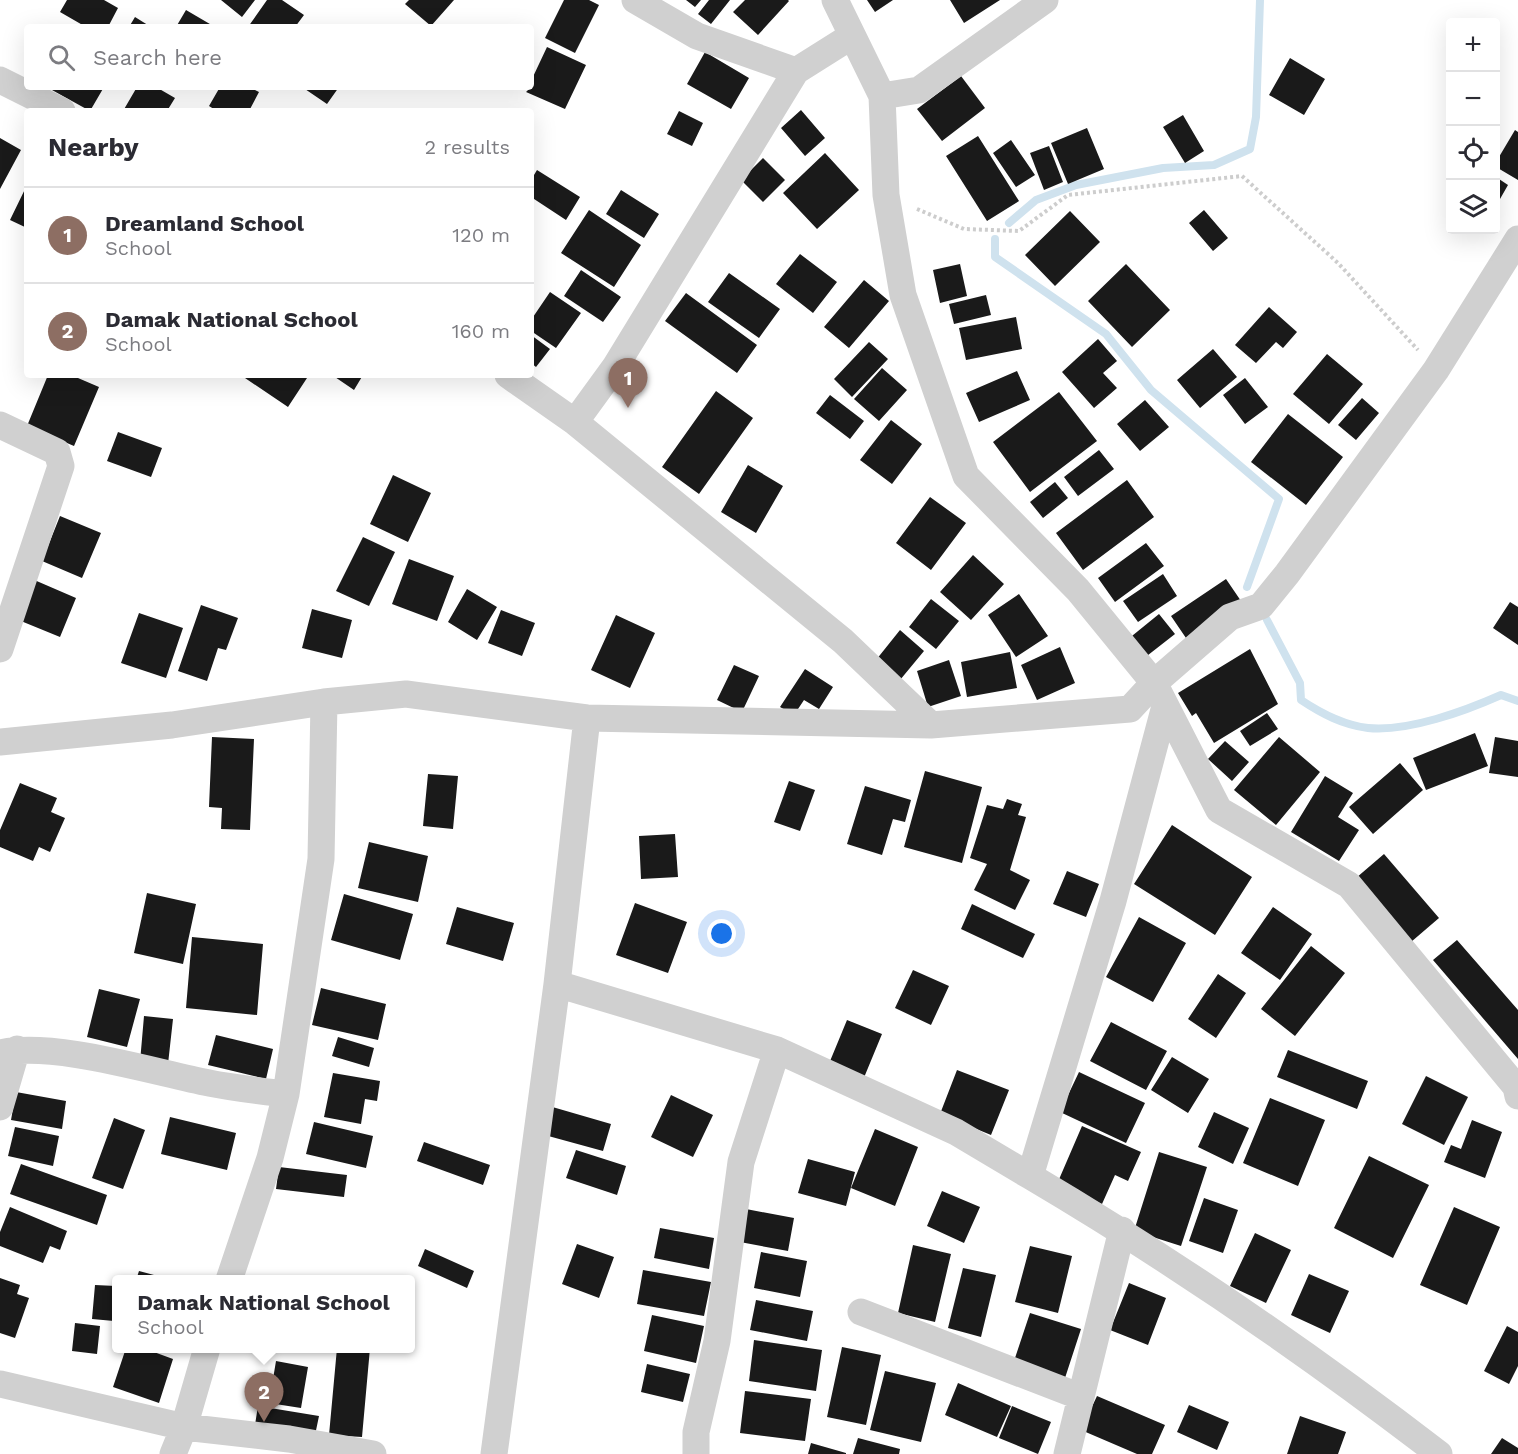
<!DOCTYPE html>
<html lang="en">
<head>
<meta charset="utf-8">
<style>
	body { margin:0; font-family:"Work Sans",sans-serif; background:#f2f2f3; color:#2b2b33 }
	.controls { position:absolute; right:18px; top:18px; display:grid; overflow:hidden; border-radius:6px; box-shadow:0 6px 24px #0002 }
	.controls button { width:54px; height:54px; display:grid; place-items:center; padding:0; border:0; border-bottom:2px solid #e1e1e2; background:#fff; color:#2b2b33; font:30px sans-serif }
	.you { position:absolute; left:722px; top:934px; width:21px; height:21px; margin:-15px; border:4px solid #fff; border-radius:50%; background:#1a73e8; box-shadow:0 0 0 9px #1a73e833 }
	.badge { display:grid; place-items:center; width:39px; height:39px; border-radius:50%; background:#d93025; color:#fff; font-size:20px; font-weight:700 }
	.pin { position:absolute; translate:-50% -50px; filter:drop-shadow(0 2px 3px #0008) }
	.pin::after { content:''; position:absolute; top:32px; width:21px; height:18px; background:inherit; clip-path:polygon(0 0,100% 0,50% 100%) }
	.popup { position:absolute; left:112px; top:1275px; width:303px; height:78px; box-sizing:border-box; display:grid; place-content:center; border-radius:6px; background:#fff; filter:drop-shadow(0 2px 4px #0005); font-size:20px; white-space:nowrap; color:#7c7c81 }
	.popup b { font-size:22px; color:#2b2b33 }
	.popup::after { content:''; position:absolute; left:50%; top:100%; margin-left:-12px; border:12px solid transparent; border-top-color:#fff }
	.list { margin:0; padding:0; list-style:none }
	h2 { display:flex; justify-content:space-between; align-items:center; height:78px; margin:0; padding:0 24px; font-size:26px }
	h2 small { font-size:20px; font-weight:400; color:#7c7c81 }
	.list li { display:grid; grid-template-columns:39px 1fr auto; gap:18px; align-items:center; box-sizing:border-box; height:96px; padding:0 24px; border-top:2px solid #e1e1e2 }
	.list b { display:block; font-size:22px; white-space:nowrap }
	.list p { margin:0; font-size:20px; white-space:nowrap; color:#7c7c81 }
	.list em { font-size:20px; font-style:normal; color:#7c7c81 }
	.icon { flex:none; width:33px; height:33px; fill:none; stroke:currentColor; stroke-width:2; stroke-linecap:round; stroke-linejoin:round }
	.map { position:relative; flex:none; width:1518px; height:1454px; overflow:hidden }
	.search { position:absolute; background:#fff; box-shadow:0 6px 24px #0002; left:24px; top:24px; width:510px; height:66px; display:flex; align-items:center; gap:15px; box-sizing:border-box; padding:0 21px; border-radius:6px; color:#7c7c81; font-size:22px }
	.panel { position:absolute; background:#fff; box-shadow:0 6px 24px #0002; left:24px; top:108px; width:510px; height:270px; border-radius:6px }
	.map>svg:first-child { display:block }
	.lines { fill:none; stroke-linecap:round; stroke-linejoin:round }
	.stream { stroke:#cfe2ee; stroke-width:8 }
	.building { fill:#1a1a1a }
	.path { stroke:#cdcdcd; stroke-width:4; stroke-dasharray:3 3; stroke-linecap:butt }
	.minor { stroke:#d0d0d0; stroke-width:27 }
</style>
</head>
<body>
<div class="map">
<svg width="1518" height="1454" viewBox="0 0 1518 1454">
	<rect width="100%" height="100%" fill="#fff"/>
	<g class="lines">
		<path class="stream" d="M1009,223L1036,200L1076,185L1163,168L1214,165L1250,149L1256,117L1260,0
			M995,239V257L1106,334L1151,390L1279,499L1247,587
			M1267,620L1300,683L1301,700C1322,714 1343,725 1368,728C1408,732 1465,711 1501,695L1518,701"/>
	</g>
	<path class="building" d="M67,0H104L118,8L108,27H86L60,12Z
		M221,0H255L242,17Z
		M267,0H282L304,15L295,27H248Z
		M409,0H454L431,26L405,4Z
		M564,0H589L599,5L575,53L545,38Z
		M686,0H701L695,7Z
		M709,0H730L711,24L698,14Z
		M745,0H788L789,1L758,35L733,12Z
		M867,0H893L875,12Z
		M950,0H1000L964,23Z
		M186,10L215,27H176Z
		M135,17L151,27H129Z
		M547,47L586,65L565,109L526,92L531,87V81Z
		M705,52L749,78L731,109L687,84Z
		M1290,58L1325,79L1304,115L1269,95Z
		M961,76L985,108L942,141L917,109Z
		M54,87H104L90,111L52,90Z
		M137,87H156L175,98L167,111H123Z
		M220,87H249L259,92L249,111H217L209,106Z
		M302,87H339L327,104Z
		M801,110L825,138L805,156L781,128Z
		M679,111L703,123L692,146L667,134Z
		M1183,115L1204,151L1185,163L1163,127Z
		M1087,128L1104,169L1068,184L1051,143Z
		M1515,130L1518,132V180L1496,167V162Z
		M978,136L1019,201L987,221L946,156Z
		M0,138L21,150L0,189Z
		M1011,140L1035,175L1016,187L993,153Z
		M1049,146L1063,182L1044,190L1030,153Z
		M825,153L859,190L817,229L783,193Z
		M763,158L785,180L763,202L741,180Z
		M537,170L580,197L566,220L531,197V180Z
		M1496,177L1508,185L1496,206Z
		M27,185V228L10,220Z
		M621,190L659,214L644,238L606,214Z
		M589,210L641,245L614,287L561,253Z
		M1204,210L1228,238L1213,251L1189,223Z
		M1070,211L1100,242L1055,286L1025,255Z
		M800,254L837,282L813,313L776,284Z
		M960,264L967,296L940,303L933,270Z
		M1126,264L1170,310L1132,347L1088,301Z
		M581,270L621,297L603,322L564,296Z
		M729,273L780,309L759,338L708,302Z
		M864,280L889,301L849,348L824,327Z
		M550,292L581,313L556,348L531,331V320Z
		M686,293L757,345L737,373L665,321Z
		M986,295L991,315L954,324L949,304Z
		M1269,307L1297,332L1283,348L1276,342L1256,363L1235,345Z
		M1016,317L1022,349L966,360L959,328Z
		M531,335L550,349L536,367L531,363Z
		M1098,339L1117,361L1103,373L1117,388L1094,408L1062,372Z
		M869,342L888,359L852,397L834,379Z
		M1213,349L1237,377L1200,408L1177,380Z
		M1327,354L1363,384L1329,424L1293,394Z
		M882,368L907,390L879,421L854,399Z
		M1017,371L1030,400L979,422L966,393Z
		M48,375H71L99,387L74,446L27,426Z
		M247,375H302L307,378L288,407L245,378Z
		M332,375H363L354,390Z
		M1245,378L1268,407L1245,424L1223,395Z
		M716,391L753,418L699,494L662,467Z
		M1059,392L1097,441L1030,492L993,442Z
		M830,395L864,421L850,439L816,413Z
		M1362,398L1379,413L1356,440L1338,425Z
		M1145,400L1169,427L1140,451L1117,424Z
		M1288,414L1343,457L1306,505L1251,462Z
		M891,420L922,444L892,484L860,460Z
		M118,432L162,448L151,477L107,461Z
		M1099,450L1114,469L1078,496L1064,477Z
		M748,465L783,486L756,533L721,512Z
		M393,475L431,493L408,542L370,524Z
		M1127,480L1154,517L1083,570L1056,533Z
		M1055,482L1068,498L1043,518L1030,502Z
		M930,497L966,523L931,570L896,543Z
		M60,516L101,533L82,578L42,561Z
		M363,537L395,552L369,606L336,591Z
		M1146,543L1164,566L1115,602L1098,578Z
		M973,555L1004,584L971,620L940,592Z
		M409,559L454,576L437,621L392,604Z
		M1163,574L1177,596L1138,622L1123,601Z
		M32,579L76,598L60,637L16,619Z
		M1226,579L1241,601L1186,638L1171,616Z
		M467,589L497,607L477,640L448,622Z
		M1019,594L1048,636L1016,657L988,615Z
		M931,599L959,621L936,649L909,627Z
		M1510,602L1518,607V645L1493,628Z
		M201,605L238,618L226,650L218,648L207,681L178,671Z
		M312,609L352,620L342,658L302,648Z
		M501,610L535,623L522,656L488,643Z
		M139,613L183,628L166,678L121,663Z
		M1159,614L1175,634L1143,659L1127,640Z
		M616,615L655,633L630,688L591,670Z
		M900,630L924,651L900,680L876,660Z
		M1060,647L1075,683L1037,700L1021,665Z
		M1250,649L1278,704L1214,743L1196,713L1192,716L1178,693Z
		M1010,652L1017,688L967,697L961,662Z
		M949,660L961,696L928,707L917,671Z
		M734,665L759,676L742,712L717,700Z
		M805,669L833,687L819,709L804,700L794,715L780,707Z
		M1267,713L1278,729L1250,746L1240,731Z
		M1475,733L1488,766L1426,790L1413,758Z
		M212,737L254,739L250,830L221,829L222,808L209,807Z
		M1279,737L1320,772L1276,825L1234,790Z
		M1495,737L1518,741V777L1489,773Z
		M1225,741L1249,762L1232,781L1208,759Z
		M1400,763L1423,790L1373,834L1349,807Z
		M925,771L982,787L962,863L904,847Z
		M428,774L458,776L453,829L423,826Z
		M1325,776L1353,793L1338,817L1359,830L1339,861L1291,832Z
		M789,781L815,790L800,831L774,822Z
		M20,783L57,798L51,812L65,818L50,852L39,847L33,861L0,847V830Z
		M865,786L911,800L905,822L893,819L882,855L847,844Z
		M1007,799L1022,804L1018,815L1026,817L1010,870L1030,880L1015,910L974,890L987,864L970,858L987,805L1003,809Z
		M1172,825L1252,877L1215,935L1134,884Z
		M675,834L678,877L641,879L639,836Z
		M369,842L428,856L418,902L358,888Z
		M1384,854L1439,918L1404,948L1349,884Z
		M1067,871L1099,884L1086,917L1053,904Z
		M147,893L196,904L183,964L134,953Z
		M344,894L413,914L400,960L331,940Z
		M635,903L687,922L668,973L616,955Z
		M972,904L1035,934L1023,958L961,929Z
		M457,907L514,923L503,961L446,944Z
		M1273,907L1312,934L1280,980L1241,953Z
		M1139,917L1186,943L1153,1002L1106,977Z
		M192,937L263,944L257,1015L186,1008Z
		M1457,940L1518,1010V1059L1433,960Z
		M1311,946L1345,973L1295,1036L1261,1009Z
		M913,970L949,986L931,1025L895,1008Z
		M1218,974L1246,993L1216,1038L1188,1019Z
		M321,988L386,1004L378,1040L312,1025Z
		M99,989L140,999L127,1047L87,1037Z
		M144,1016L173,1019L168,1064L140,1062Z
		M847,1020L882,1034L863,1080L828,1066Z
		M1111,1022L1167,1051L1146,1090L1090,1061Z
		M216,1035L273,1049L266,1079L208,1065Z
		M338,1037L374,1048L369,1067L332,1056Z
		M1288,1050L1368,1081L1357,1109L1277,1077Z
		M1172,1057L1209,1079L1188,1113L1151,1090Z
		M957,1070L1009,1090L991,1135L940,1114Z
		M1079,1072L1145,1103L1126,1143L1060,1112Z
		M333,1073L380,1081L377,1101L365,1099L361,1124L324,1117Z
		M1426,1076L1468,1097L1444,1145L1402,1124Z
		M16,1092L66,1101L62,1129L11,1120Z
		M671,1095L713,1115L693,1157L651,1137Z
		M1270,1098L1325,1120L1298,1186L1243,1163Z
		M549,1106L611,1124L603,1151L541,1134Z
		M1214,1112L1249,1128L1233,1164L1198,1147Z
		M170,1117L236,1133L227,1170L161,1154Z
		M114,1118L145,1130L123,1189L92,1178Z
		M1472,1120L1502,1132L1485,1178L1444,1162L1451,1145L1461,1149Z
		M314,1122L373,1136L366,1168L306,1154Z
		M1082,1126L1141,1152L1128,1181L1115,1175L1102,1204L1057,1184Z
		M15,1127L59,1136L53,1166L8,1156Z
		M875,1129L918,1147L895,1206L851,1188Z
		M424,1142L490,1165L483,1185L417,1161Z
		M576,1150L626,1166L617,1195L566,1178Z
		M1159,1152L1207,1167L1181,1246L1134,1231Z
		M1369,1156L1429,1185L1393,1258L1334,1228Z
		M808,1159L855,1172L846,1206L798,1193Z
		M21,1164L107,1195L97,1225L10,1194Z
		M279,1167L347,1175L344,1197L276,1189Z
		M942,1191L980,1207L964,1243L927,1226Z
		M1204,1198L1238,1210L1223,1253L1189,1241Z
		M10,1207L67,1231L60,1250L50,1246L43,1263L0,1246V1232Z
		M1454,1207L1500,1227L1467,1305L1420,1285Z
		M746,1209L794,1218L788,1251L740,1242Z
		M660,1228L714,1238L709,1269L654,1258Z
		M1255,1233L1291,1250L1266,1303L1230,1286Z
		M577,1244L614,1257L599,1298L562,1284Z
		M913,1245L951,1254L935,1322L898,1313Z
		M1030,1246L1072,1256L1058,1313L1015,1302Z
		M425,1249L474,1271L467,1288L418,1266Z
		M761,1252L807,1261L800,1297L754,1288Z
		M963,1268L996,1275L981,1337L948,1328Z
		M643,1270L711,1282L704,1316L637,1304Z
		M139,1271L169,1279V1280H136Z
		M1309,1274L1349,1291L1330,1333L1291,1315Z
		M0,1278L20,1285L17,1294L29,1298L15,1338L0,1333Z
		M1129,1283L1166,1298L1148,1345L1110,1330Z
		M95,1285L116,1286L114,1321L92,1319Z
		M756,1300L813,1311L807,1341L750,1330Z
		M1030,1313L1081,1329L1065,1378L1014,1361Z
		M652,1315L704,1326L696,1363L644,1351Z
		M75,1323L100,1326L97,1354L72,1351Z
		M1507,1326L1518,1332V1366L1509,1384L1484,1371Z
		M754,1340L822,1350L816,1391L749,1381Z
		M842,1347L881,1355L866,1425L827,1417Z
		M126,1348H143L173,1359L159,1403L113,1387Z
		M337,1348H370L362,1437L329,1435Z
		M276,1361L308,1367L301,1408L269,1403Z
		M647,1364L690,1374L683,1402L641,1392Z
		M885,1371L936,1383L921,1442L870,1430Z
		M958,1383L1011,1406L997,1437L945,1415Z
		M745,1391L811,1399L805,1441L740,1433Z
		M1097,1396L1165,1425L1152,1454H1137L1081,1430Z
		M1189,1405L1229,1422L1217,1450L1177,1432Z
		M258,1406L319,1416L314,1440L254,1431Z
		M1012,1406L1051,1422L1038,1454L999,1438Z
		M1300,1416L1346,1432L1338,1454H1287Z
		M858,1438L900,1449L899,1454H853Z
		M1502,1438L1518,1448V1454H1491Z
		M811,1443L846,1453V1454H808Z"/>
	<g class="lines">
		<path class="path" d="M917,209L964,229L1019,231L1068,195L1242,176L1338,263L1418,350"/>
		<path class="minor" d="M635,0L697,36L796,71L850,37
			M835,0L882,96L886,195L903,295L966,476L1078,590L1154,683L1219,810L1349,885L1516,1087L1518,1096
			M0,80L62,111
			M882,96L919,90L1045,0
			M508,375L575,422L843,641L931,725
			M575,422L615,367L796,71
			M0,425L57,452L61,466L0,649
			M1165,706L1113,901L1030,1176C1172,1260 1308,1353 1439,1454
			M0,742L172,725L324,702L406,694L587,718L931,725L1130,709L1154,683L1230,617L1261,606L1287,574L1436,370L1518,239
			M557,984L777,1050L956,1132L1030,1176
			M0,1053C54,1041 153,1072 209,1083C234,1088 261,1091 286,1094
			M0,1107L17,1049
			M229,1280L270,1158L286,1094L321,859L324,702
			M861,1312L1081,1397
			M0,1384L184,1427L289,1439L373,1454
			M173,1454L184,1427L207,1348
			M494,1454L557,984L587,718
			M696,1454V1432L717,1341L741,1162L777,1050
			M1067,1454L1122,1230"/>
	</g>
</svg>
<div class="controls">
<button>+</button>
<button>−</button>
<button><svg class="icon" aria-label="locate" viewBox="0 0 24 24"><circle cx="12" cy="12" r="6"/><path d="M12 2v4M12 18v4M2 12h4M18 12h4"/></svg></button>
<button><svg class="icon" aria-label="layers" viewBox="0 0 24 24"><path d="M12 4l9 5-9 5-9-5zM3 14l9 5 9-5"/></svg></button>
</div>
<div class="you"></div>
<div class="pin badge" style="left:628px;top:408px;background:#8d6e63">1</div>
<div class="pin badge" style="left:264px;top:1422px;background:#8d6e63">2</div>
<div class="popup"><b>Damak National School</b>School</div>
<div class="search"><svg class="icon" aria-label="search" viewBox="0 0 24 24"><circle cx="10" cy="10" r="6"/><path d="M15 15l6 6"/></svg>Search here</div>
<section class="panel">
<h2>Nearby<small>2 results</small></h2>
<ul class="list">
<li><span class="badge" style="background:#8d6e63">1</span><div><b>Dreamland School</b><p>School</p></div><em>120 m</em></li>
<li><span class="badge" style="background:#8d6e63">2</span><div><b>Damak National School</b><p>School</p></div><em>160 m</em></li>
</ul>
</section>
</div>
</body>
</html>
